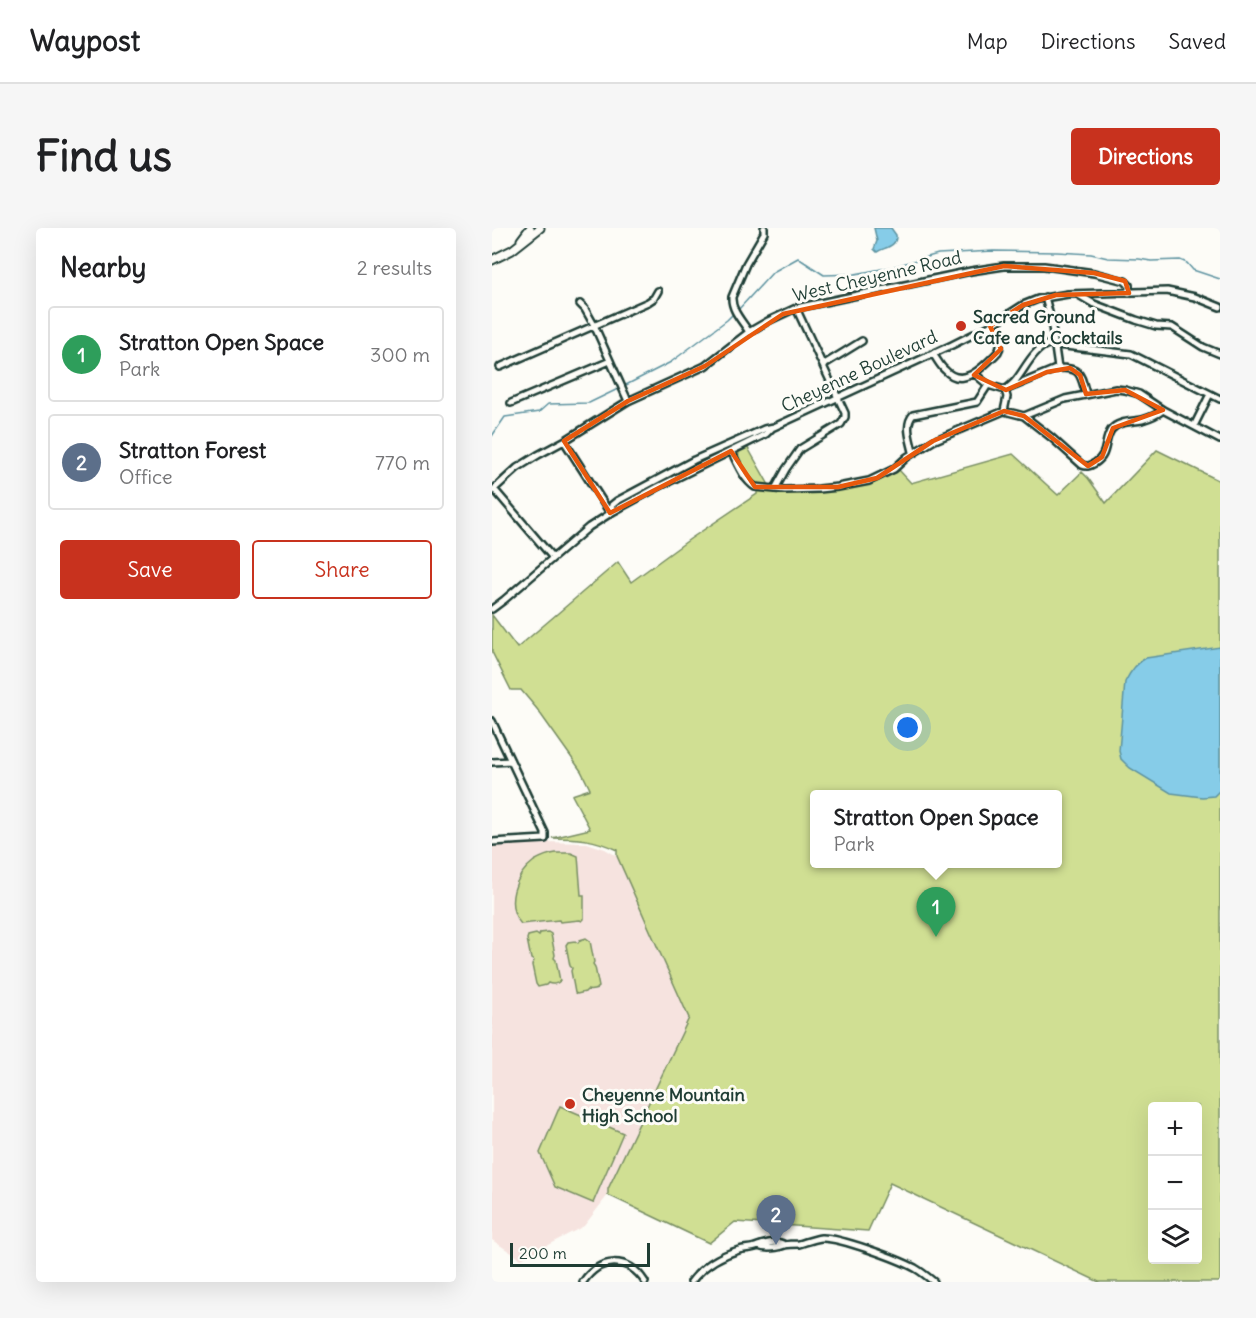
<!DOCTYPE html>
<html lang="en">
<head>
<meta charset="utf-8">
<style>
	body { margin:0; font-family:Delius,sans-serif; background:#f6f6f6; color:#202124 }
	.controls { position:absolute; right:18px; bottom:18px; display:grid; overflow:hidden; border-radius:6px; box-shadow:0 6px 24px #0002 }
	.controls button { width:54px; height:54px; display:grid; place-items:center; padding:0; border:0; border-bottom:2px solid #e0e0e0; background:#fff; color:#202124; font:30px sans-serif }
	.scale { position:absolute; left:18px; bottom:15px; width:140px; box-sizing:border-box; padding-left:6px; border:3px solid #1f3d34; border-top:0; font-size:16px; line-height:21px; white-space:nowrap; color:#1f3d34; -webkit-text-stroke:4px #fdfcf7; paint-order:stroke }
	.you { position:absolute; left:416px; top:500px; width:21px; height:21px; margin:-15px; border:4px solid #fff; border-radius:50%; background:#1a73e8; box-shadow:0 0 0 9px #1a73e833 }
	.badge { display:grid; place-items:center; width:39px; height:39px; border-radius:50%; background:#c8321e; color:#fff; font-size:20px; font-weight:700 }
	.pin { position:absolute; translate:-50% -50px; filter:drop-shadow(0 2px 3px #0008) }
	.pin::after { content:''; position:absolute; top:32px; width:21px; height:18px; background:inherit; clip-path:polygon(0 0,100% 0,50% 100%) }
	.popup { position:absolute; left:318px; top:562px; width:252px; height:78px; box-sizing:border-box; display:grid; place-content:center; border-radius:6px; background:#fff; filter:drop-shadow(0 2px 4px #0005); font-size:20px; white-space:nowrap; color:#757577 }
	.popup b { font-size:22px; color:#202124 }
	.popup::after { content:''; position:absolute; left:50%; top:100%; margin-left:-12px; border:12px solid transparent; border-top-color:#fff }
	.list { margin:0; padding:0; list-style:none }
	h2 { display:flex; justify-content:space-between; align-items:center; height:78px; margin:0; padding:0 24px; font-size:26px }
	h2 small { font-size:20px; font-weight:400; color:#757577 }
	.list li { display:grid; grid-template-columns:39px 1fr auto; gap:18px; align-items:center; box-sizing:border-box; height:96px; margin:0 12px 12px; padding:0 12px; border:2px solid #e0e0e0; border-radius:6px }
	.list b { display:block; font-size:22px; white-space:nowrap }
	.list p { margin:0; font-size:20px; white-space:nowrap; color:#757577 }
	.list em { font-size:20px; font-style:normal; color:#757577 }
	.actions { display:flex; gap:12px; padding:18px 24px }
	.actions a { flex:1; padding:14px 0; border:2px solid #c8321e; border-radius:6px; text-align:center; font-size:21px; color:#c8321e }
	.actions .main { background:#c8321e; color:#fff }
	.icon { flex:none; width:33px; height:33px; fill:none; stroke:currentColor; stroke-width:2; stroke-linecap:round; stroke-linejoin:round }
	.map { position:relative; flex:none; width:728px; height:1054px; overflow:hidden; border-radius:6px }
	header { display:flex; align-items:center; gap:36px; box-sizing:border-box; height:84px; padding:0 30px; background:#fff; border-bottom:2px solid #e0e0e0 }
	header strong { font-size:28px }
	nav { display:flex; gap:33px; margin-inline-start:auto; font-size:21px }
	.intro { display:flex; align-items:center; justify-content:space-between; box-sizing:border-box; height:144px; padding:0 36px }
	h1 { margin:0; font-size:42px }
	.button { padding:15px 27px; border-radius:6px; background:#c8321e; color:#fff; font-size:21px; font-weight:700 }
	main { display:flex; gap:36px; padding:0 36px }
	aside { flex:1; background:#fff; border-radius:6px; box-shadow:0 6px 24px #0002 }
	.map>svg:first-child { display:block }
	.built { fill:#f6e3df }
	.green { fill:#d0df93; stroke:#788e64; stroke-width:1.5; fill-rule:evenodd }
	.water { fill:#86cce8; stroke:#5d93a0; stroke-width:1.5 }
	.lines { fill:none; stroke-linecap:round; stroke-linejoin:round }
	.stream { stroke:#5d93a0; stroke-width:1.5 }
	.minor-casing { stroke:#1f3d34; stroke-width:10 }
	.major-casing { stroke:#1f3d34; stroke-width:11 }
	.minor { stroke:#fdfcf7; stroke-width:5 }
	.major { stroke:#fdfcf7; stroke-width:7 }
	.marked { fill:none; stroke:#e8590c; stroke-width:4.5; stroke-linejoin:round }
	.poi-dot { fill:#c8321e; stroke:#fdfcf7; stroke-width:2 }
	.labels { text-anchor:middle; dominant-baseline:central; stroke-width:6; stroke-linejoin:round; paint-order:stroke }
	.street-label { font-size:18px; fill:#1f3d34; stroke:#fdfcf7 }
	.poi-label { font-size:18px; font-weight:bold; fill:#1f3d34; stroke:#fdfcf7; text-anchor:start }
</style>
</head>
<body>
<header>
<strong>Waypost</strong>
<nav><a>Map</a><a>Directions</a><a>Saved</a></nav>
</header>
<div class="intro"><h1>Find us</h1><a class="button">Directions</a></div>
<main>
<aside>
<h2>Nearby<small>2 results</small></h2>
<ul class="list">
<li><span class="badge" style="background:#2e9e5b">1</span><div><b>Stratton Open Space</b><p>Park</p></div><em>300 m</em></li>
<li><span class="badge" style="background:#5c6f8a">2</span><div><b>Stratton Forest</b><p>Office</p></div><em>770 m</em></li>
</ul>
<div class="actions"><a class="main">Save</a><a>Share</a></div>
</aside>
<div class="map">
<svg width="728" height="1054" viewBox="0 0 728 1054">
	<rect width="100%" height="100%" fill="#fdfcf7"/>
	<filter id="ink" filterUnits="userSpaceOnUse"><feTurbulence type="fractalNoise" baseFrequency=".0167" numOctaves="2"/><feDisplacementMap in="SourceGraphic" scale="12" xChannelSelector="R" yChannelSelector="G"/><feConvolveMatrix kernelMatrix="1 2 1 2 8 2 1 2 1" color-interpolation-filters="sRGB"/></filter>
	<g filter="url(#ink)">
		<path class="built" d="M50,614L95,615L113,621L125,628L197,790L116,961V967L92,998L29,1031L0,1012V618Z"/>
		<path class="green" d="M256,220L281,264L346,261L384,253L397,246L403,245L407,242L419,255L521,226L566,267L590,244L596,250L614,275L665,222L728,253V1054H607L398,955L376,1003L243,994L217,1015L116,967V961L197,790L125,628V622C102,611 86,610 60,610L98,601L80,567L98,561L89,543L45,481L29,462H19L0,424V387L25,420L126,334L139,354L198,311L265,266V258C256,252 244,235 247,224ZM322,566H566V636H322ZM660,878H706V1032H660Z
			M64,625H79L86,628L89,667H92V691L90,693L88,692L68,694L67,692L29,696C12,677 23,647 42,633C49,629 56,626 64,625Z
			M56,704L59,706L63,727L62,730L64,732L68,753C65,756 60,757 56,755L54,757L46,759L44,756L40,737L42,733L39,731L35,711L36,708L44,706L47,708L48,705Z
			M94,710L98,713L102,734L101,736L103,739L107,759C105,762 99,763 95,762L93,764L85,766L83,765L79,743L80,740L78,738L74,717L76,714L83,713L86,715L88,712Z
			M68,878L131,905L101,975L63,959L48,925Z"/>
		<path class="water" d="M382,0H399L404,7C405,19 393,19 385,24L382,21L385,13Z
			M728,419V562L722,568L710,569L679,565L638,540L629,531L627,523L633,454C638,444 644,435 654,430Z"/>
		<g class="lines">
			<path class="stream" d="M246,82L281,44L306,30L332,47L363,46L400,39L446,26L501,23L565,24L599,26L616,30L647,31L659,33L688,32L695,35L701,42L728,51
				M132,158L179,134L235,92L242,85
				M0,208L13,189L47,184L56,176L97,175L128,160"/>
			<g class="minor-casing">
				<path id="minor" d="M585,66L602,76L644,92L664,98L680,99L711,119L728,126
					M553,69L559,92L566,140C589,140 588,145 594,166
					M88,76L93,81L102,97L136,173
					M257,104C250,93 239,82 240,69L254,36L272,5V0
					M441,126C445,131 448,138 453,142C471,162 493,137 506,124C512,114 504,106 498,98
					M331,137L370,113
					M8,139L156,74L162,70L166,63
					M483,146L496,157L513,162C517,159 521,156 524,152C533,141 542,120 557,116L639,126L728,171
					M19,175L118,133
					M512,183L515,169L513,162L566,140
					M532,188L560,210L590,237C595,239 598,238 603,235C617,226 611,214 619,202C626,193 639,194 650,192C657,190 665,187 671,182
					M702,198L718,166
					M72,213L118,285
					M239,223C246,236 251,251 263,259L293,262L327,261L346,259L377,253L402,241L415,229L441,213L512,183L532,188L573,171L624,161L633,162L647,166L671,182L728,212
					M421,224C419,213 412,197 421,187L485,174L496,157
					M2,261L61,330
					M283,261L294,241L308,221L349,196L353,189V185L304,80
					M0,263L25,240L46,227L72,213L136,173L213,138L257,104L276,93L304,80L479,43L512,38H552L567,40L602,45L633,53L637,57V65
					M118,285L120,277L125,273L202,232L272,201L282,199L460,117L498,98L531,77L546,71L576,66L675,63L703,69L728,79
					M0,381L12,372L97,299L122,283L166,259L274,206L280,200
					M0,493L53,605V611L0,614
					M0,534L19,533
					M266,1018C275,1022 284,1020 293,1017C297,1016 302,1016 307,1016C314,1014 322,1011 329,1010C347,1009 406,1031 423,1040C430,1044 436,1049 442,1054
					M91,1054C108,1029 136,1028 153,1054
					M199,1054C211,1038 227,1028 247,1022C253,1020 260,1021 266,1018C275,1015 284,1012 293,1017"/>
			</g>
			<g class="major-casing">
				<path id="major" d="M29,12L38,0
					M0,32L20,22L48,0"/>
			</g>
			<use href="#minor" class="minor"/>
			<use href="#major" class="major"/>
		</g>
	</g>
	<path class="marked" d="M512,38L602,45L633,53L637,65L564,67L531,77L498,98L509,121L482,147L514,162L555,144L578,140L588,147L594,166L633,162L671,182L621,200L610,229L596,238L532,188L512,183L441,213L385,250L346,259H263L239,223L118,285L72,213L136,173L213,138L291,86Z"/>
	<g class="poi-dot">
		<circle cx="469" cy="98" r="6"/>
		<circle cx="78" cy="876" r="6"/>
	</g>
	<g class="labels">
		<g class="street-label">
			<text transform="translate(385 48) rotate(-13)">West Cheyenne Road</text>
			<text transform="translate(367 143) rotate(-25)">Cheyenne Boulevard</text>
		</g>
		<g class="poi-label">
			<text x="481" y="88">Sacred Ground<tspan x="481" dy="21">Cafe and Cocktails</tspan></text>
			<text x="90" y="866">Cheyenne Mountain<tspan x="90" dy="21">High School</tspan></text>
		</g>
	</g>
</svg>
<div class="controls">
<button>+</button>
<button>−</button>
<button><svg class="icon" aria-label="layers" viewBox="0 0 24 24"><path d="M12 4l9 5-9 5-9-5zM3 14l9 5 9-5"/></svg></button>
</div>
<div class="scale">200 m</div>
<div class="you"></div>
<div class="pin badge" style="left:444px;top:709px;background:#2e9e5b">1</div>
<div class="popup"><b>Stratton Open Space</b>Park</div>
<div class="pin badge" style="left:284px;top:1017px;background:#5c6f8a">2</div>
</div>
</main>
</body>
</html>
